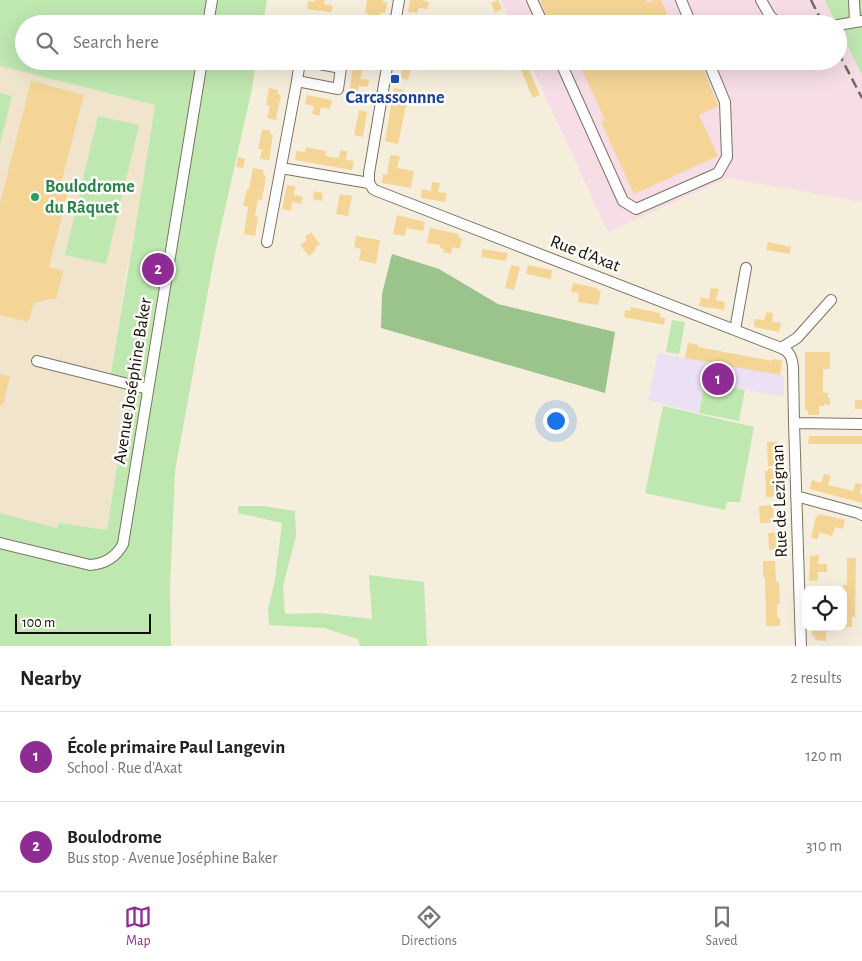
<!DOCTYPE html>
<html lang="en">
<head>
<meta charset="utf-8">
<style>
	body { margin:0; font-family:"Alegreya Sans",sans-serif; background:#f6f6f6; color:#202124 }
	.controls { position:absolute; right:15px; bottom:15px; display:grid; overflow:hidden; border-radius:10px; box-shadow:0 5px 20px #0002 }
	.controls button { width:45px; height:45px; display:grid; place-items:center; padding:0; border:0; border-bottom:1px solid #e0e0e0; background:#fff; color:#202124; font:25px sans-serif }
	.scale { position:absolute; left:15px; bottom:12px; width:136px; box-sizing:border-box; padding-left:5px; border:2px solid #110e09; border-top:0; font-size:14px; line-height:18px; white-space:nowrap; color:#110e09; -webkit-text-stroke:4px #fefcf8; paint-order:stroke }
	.you { position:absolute; left:555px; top:420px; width:18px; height:18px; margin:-12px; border:4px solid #fff; border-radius:50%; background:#1a73e8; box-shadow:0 0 0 8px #1a73e833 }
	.badge { display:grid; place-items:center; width:32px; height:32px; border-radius:50%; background:#8f2c93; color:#fff; font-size:16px; font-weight:700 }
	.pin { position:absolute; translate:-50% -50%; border:2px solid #fff; box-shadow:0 1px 5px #0006 }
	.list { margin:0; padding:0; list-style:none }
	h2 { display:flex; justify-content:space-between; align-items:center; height:65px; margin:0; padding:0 20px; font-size:21px }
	h2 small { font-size:16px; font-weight:400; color:#757577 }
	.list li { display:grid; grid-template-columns:32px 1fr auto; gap:15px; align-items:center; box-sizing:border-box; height:90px; padding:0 20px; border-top:1px solid #e0e0e0 }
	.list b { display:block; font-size:19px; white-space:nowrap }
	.list p { margin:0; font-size:16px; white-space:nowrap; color:#757577 }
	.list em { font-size:16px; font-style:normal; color:#757577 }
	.icon { flex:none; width:28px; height:28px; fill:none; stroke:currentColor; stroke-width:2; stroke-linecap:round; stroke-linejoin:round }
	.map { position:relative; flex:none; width:862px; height:646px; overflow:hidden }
	.search { position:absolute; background:#fff; box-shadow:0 5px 20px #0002; left:15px; right:15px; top:15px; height:55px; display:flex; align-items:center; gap:12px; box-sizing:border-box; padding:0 18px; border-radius:28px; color:#757577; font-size:19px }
	.sheet { height:245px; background:#fff }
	nav { display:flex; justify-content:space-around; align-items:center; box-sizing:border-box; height:70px; border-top:1px solid #e0e0e0; background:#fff; font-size:14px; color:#757577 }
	nav a { display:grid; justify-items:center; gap:2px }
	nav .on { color:#8f2c93 }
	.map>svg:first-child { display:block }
	.built { fill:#f0e4cc }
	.industrial { fill:#f6dde6 }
	.education { fill:#ebe0f4 }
	.green { fill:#bfe7b0 }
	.forest { fill:#9bc38c }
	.building { fill:#f4d596 }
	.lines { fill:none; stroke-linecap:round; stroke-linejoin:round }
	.minor-casing { stroke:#7a7364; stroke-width:12 }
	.minor { stroke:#fff; stroke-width:10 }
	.rail { stroke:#6f6a60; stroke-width:2.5; stroke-dasharray:10 5; stroke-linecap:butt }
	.transit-dot { fill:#1a4fb4; stroke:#fefcf8; stroke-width:2 }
	.leisure-dot { fill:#2e9e5b; stroke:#fefcf8; stroke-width:2 }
	.labels { text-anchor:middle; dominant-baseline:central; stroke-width:5; stroke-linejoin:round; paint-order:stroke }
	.transit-label { font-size:18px; font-weight:bold; fill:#164399; stroke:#fefcf8 }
	.leisure-label { font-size:18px; font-weight:bold; fill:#27864d; stroke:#fefcf8; text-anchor:start }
	.street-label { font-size:18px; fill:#110e09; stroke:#fefcf8 }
</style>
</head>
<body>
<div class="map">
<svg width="862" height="646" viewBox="0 0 862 646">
	<rect width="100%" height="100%" fill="#f6eedd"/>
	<path class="built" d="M0,66L155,105L141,196L125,281L109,385L129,391L107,530L59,523L57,528L0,513Z"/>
	<path class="industrial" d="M501,0H862V202L728,178L608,232L529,61H838V24H512Z"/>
	<path class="education" d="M688,343L698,345V347L772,361L773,359L782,361L780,375L784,376V397L705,382L699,413L648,400L658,353L685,358Z"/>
	<path class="green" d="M0,0H267L263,24H24V61H256L252,89L215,253L175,471L170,590L171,646H0V513L57,528L59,523L107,530L129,391L109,385C124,292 141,199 155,105L0,66Z
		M825,0H862V75Z
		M0,93L12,96L0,144Z
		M98,116L139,125L106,264L65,255Z
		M672,320L685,322L679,354L666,352Z
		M705,382L745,390L739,421L699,413Z
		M663,406L754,427L740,502H727L725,510L645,493Z
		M238,506H263L295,511L296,536L283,586L285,614L319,613L372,619L369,575L424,582L427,646H360L358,639L324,628L269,625L268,609L275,580L282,523L238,513Z"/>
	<path class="forest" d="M392,254L439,269L498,304L615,332L605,393L381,328L382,294Z"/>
	<path class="building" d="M315,0H325L324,4L333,6L331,12L307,9L308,1L315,2Z
		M367,0H383V2H387L385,13L381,12L379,24L367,21L369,14L365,13Z
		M410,0H421L429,2L427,9L419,8L417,13L408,12Z
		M498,0L502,9L495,12L491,3Z
		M540,0H646L648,3L653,0H661L672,24H550Z
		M402,61H413L408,80L401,78L402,70L400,69Z
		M517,61H525L540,95L533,98Z
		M578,61H700L718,106L699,115L718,156L634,194L601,122L605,120Z
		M353,68L362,70L360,79L369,80L368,87L359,86L357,94L349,93Z
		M31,81L84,95L60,187L69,189L49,267L63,271L56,299H51L34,303L28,322L0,315V204Z
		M269,88L278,90L277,94L281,95L276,120L267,118L270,106L266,105Z
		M394,88L404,90L403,95L408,96L398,144L385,141Z
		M307,95L332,100L330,109L321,107L319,116L312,114L314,106L305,104Z
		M359,110L367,112L363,137L354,135Z
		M262,129L271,131L270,134L273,135L269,160L260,159L262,149H258Z
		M306,147L326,151L325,156L339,158L340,150L347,151L346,160L354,161L352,170L295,160L296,151L305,152Z
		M390,155L400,156L397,168L414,171L411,188L382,183L383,174L387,175Z
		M238,157L245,159L243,168L236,167Z
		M253,168L264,170L263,175L266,176L262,200L258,199L255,216L258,217L255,236L244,234L248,207L243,206L247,189H249Z
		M432,182L440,183L438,192L447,193L445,202L421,198L422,189L431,191Z
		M287,185L295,186L294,195L303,197L301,204L292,202L291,211L282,209Z
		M314,191L323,193L322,201L313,199Z
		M340,194L352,196L348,216L336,214Z
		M397,215L425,222L423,231L406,228L405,236L393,234Z
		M430,228L459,234L458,237L462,238L460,249L452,247L451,254L443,252L444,249L440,248V245L427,243Z
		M311,232L320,244L315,248L316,250L309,256L300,245L307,240L305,237Z
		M356,236L380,240L376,264L359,260L361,249L354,247Z
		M768,242L791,247L790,254L766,250Z
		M483,249L508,253L506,261L481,257Z
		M511,265L520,267L514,290L505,288Z
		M528,265L552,270L551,279L526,274Z
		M573,283L597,288V291H601L598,305L578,302L579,293L571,292Z
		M711,288L719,289L716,300L725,302L724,310L699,306L701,297L709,299Z
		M631,307L660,313V317L665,318L664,325L624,317L625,310L630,311Z
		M766,312L773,313L772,322L781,323L779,332L754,327L755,319L764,320Z
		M688,343L698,345V347L772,361L773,359L782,361L780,375L685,358Z
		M805,352H830V369H823V393H828V398H830V405L824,404V406H819V415H808V410H805Z
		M0,374L10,376L3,405H0Z
		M855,400H862V409H855Z
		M809,436H862V444H808Z
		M767,442H778V451H780V466H768Z
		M768,468L782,472V480H779L780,496L766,497L765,471H768Z
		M824,474L831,476L828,485L841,488L853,491L856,483L862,484L860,493L862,494V503L810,489L812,480L821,483Z
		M773,505L774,523H760L759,506Z
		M819,514L845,520L843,529L835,527L832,536L819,532L818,539L811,538L816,516L818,517Z
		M768,533H780L781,549L769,550Z
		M819,555L818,564H827V572H818V580L809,581L810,556Z
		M847,558H856L855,617H852V627H844V615H846V599H843V585H847Z
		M763,561H775L776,582H779L780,604H777V618H780V626H766L765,577H763Z
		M812,627H826V641L815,640V636H812Z"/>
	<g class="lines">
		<g class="minor-casing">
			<path id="minor" d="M532,0L543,24
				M681,0L691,24
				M761,0L770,16L779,24
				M854,0L855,22
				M208,24L212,0
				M395,24L399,0
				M838,25L862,21
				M560,61L623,201L636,209L718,173L727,157L725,102L708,61
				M297,81L300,61
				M281,168L369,183
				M369,183L373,189L377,191L781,348C790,351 792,358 793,367L794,423L801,646
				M369,183V173L388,61
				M267,242L297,81L338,89L341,68L303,61
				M735,330L746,268
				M781,348L797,338L831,300
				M37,361L148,389
				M794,423L862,424
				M796,496L858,513L862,515
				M0,543L90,565C104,564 116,557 123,544L202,61"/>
		</g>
		<use href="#minor" class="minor"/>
		<path class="rail" d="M811,0L823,24
			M838,52L862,98"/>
	</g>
	<rect class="transit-dot" x="390" y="74" width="10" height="10" rx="2.5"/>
	<circle class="leisure-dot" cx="35" cy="197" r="5"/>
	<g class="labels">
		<g class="transit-label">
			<text x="395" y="98">Carcassonnne</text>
		</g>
		<g class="leisure-label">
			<text x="45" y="187">Boulodrome<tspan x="45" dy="21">du Râquet</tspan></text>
		</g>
		<g class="street-label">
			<text transform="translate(585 254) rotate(21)">Rue d'Axat</text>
			<text transform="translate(133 381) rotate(-81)">Avenue Joséphine Baker</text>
			<text transform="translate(780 501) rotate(-92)">Rue de Lezignan</text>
		</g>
	</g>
</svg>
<div class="controls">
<button><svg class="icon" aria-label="locate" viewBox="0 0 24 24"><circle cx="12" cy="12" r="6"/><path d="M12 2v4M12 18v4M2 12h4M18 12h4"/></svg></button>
</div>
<div class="scale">100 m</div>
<div class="you"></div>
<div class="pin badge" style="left:718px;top:379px">1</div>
<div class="pin badge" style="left:158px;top:269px">2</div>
<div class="search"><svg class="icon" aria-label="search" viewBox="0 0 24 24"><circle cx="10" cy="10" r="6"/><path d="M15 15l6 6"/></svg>Search here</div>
</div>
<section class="sheet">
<h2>Nearby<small>2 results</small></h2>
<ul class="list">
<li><span class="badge">1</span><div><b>École primaire Paul Langevin</b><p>School · Rue d'Axat</p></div><em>120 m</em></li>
<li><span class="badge">2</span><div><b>Boulodrome</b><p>Bus stop · Avenue Joséphine Baker</p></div><em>310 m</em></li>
</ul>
</section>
<nav>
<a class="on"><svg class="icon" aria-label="map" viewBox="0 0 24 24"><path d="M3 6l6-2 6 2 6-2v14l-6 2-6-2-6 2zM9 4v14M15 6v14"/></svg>Map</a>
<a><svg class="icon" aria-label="directions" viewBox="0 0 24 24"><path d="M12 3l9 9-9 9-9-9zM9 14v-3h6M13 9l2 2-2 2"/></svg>Directions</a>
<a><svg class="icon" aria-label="saved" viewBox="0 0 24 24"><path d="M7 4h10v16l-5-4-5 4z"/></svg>Saved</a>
</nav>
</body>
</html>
